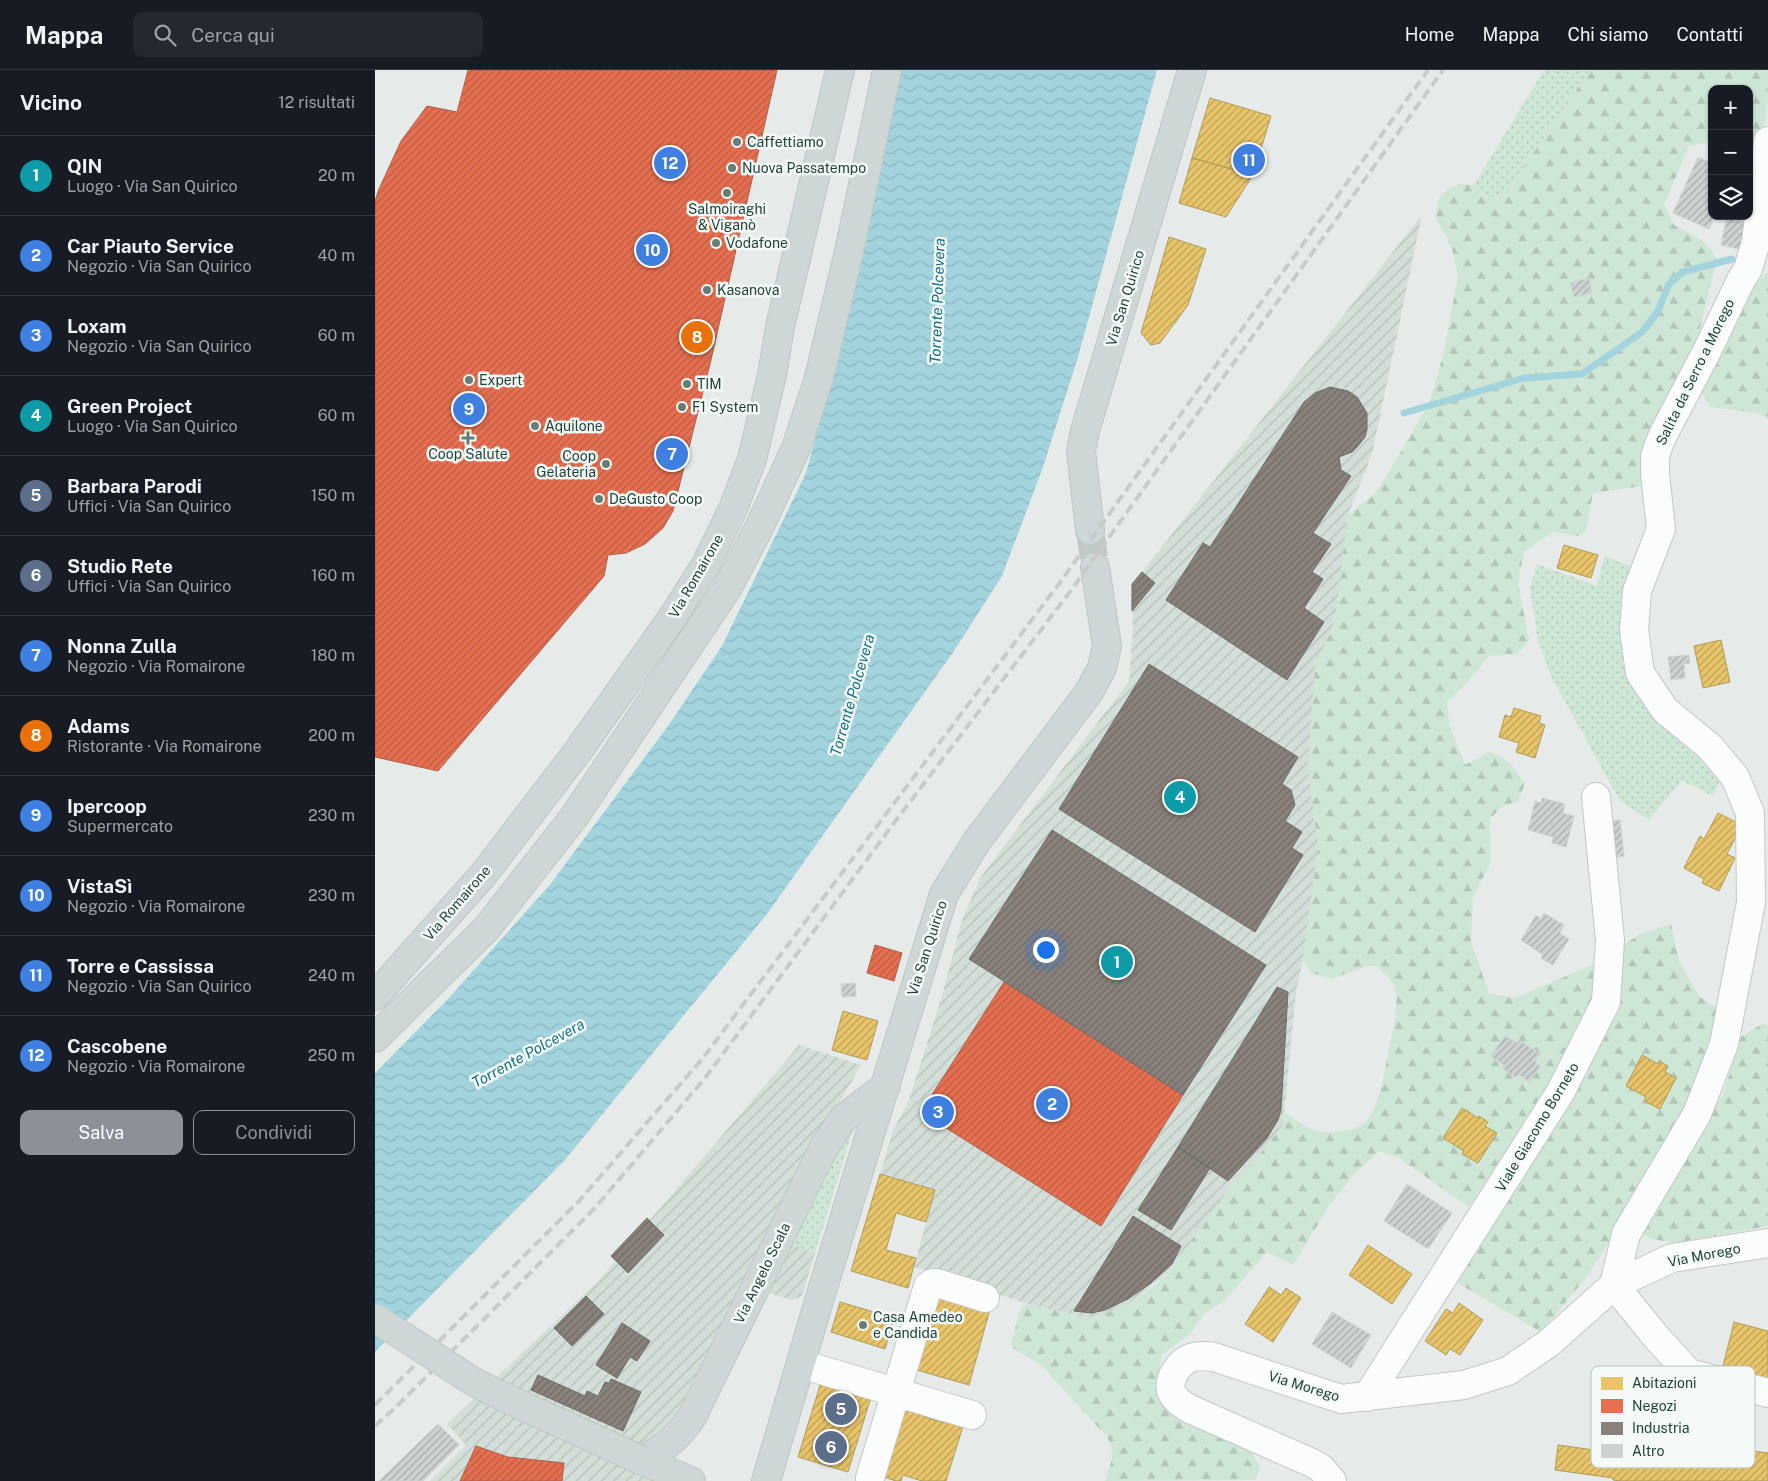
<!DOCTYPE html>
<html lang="it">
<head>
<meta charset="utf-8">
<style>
	body { margin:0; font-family:"Public Sans",sans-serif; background:#242831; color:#f1f3f6 }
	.controls { position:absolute; right:15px; top:15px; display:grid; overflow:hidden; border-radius:10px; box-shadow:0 1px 4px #0004 }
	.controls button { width:45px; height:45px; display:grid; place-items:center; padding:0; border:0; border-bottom:1px solid #363941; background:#171b24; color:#f1f3f6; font:25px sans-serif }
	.you { position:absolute; left:670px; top:879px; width:18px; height:18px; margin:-12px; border:4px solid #fff; border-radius:50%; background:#1a73e8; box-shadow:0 0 0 8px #1a73e833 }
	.badge { display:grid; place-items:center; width:32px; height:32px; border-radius:50%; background:#8c9099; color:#fff; font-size:16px; font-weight:700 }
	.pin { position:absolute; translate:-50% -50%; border:2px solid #fff; box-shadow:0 1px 5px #0006 }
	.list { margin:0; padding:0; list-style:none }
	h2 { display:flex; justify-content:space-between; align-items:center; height:65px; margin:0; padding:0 20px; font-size:21px }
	h2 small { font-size:16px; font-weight:400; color:#9ea1a6 }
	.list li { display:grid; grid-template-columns:32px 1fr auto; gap:15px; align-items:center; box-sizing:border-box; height:80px; padding:0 20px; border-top:1px solid #363941 }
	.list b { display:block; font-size:19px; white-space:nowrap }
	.list p { margin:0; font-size:16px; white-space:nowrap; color:#9ea1a6 }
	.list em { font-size:16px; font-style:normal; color:#9ea1a6 }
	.actions { display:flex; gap:10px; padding:15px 20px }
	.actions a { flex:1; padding:11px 0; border:1px solid #8c9099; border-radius:10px; text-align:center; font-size:18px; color:#8c9099 }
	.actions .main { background:#8c9099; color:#fff }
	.icon { flex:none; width:28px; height:28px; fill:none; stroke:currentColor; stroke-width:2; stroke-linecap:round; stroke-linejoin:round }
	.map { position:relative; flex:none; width:1393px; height:1411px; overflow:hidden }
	header { display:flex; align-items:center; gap:30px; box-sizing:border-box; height:70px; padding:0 25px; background:#171b24; border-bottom:1px solid #363941 }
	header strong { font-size:24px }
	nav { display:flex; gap:28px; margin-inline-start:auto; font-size:18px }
	.search { width:350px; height:45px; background:#242831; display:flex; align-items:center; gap:12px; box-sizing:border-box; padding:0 18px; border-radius:10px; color:#9ea1a6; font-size:19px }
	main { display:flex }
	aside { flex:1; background:#171b24 }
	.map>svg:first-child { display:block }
	.industrial { fill:url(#industrial-furrows) }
	.grass { fill:url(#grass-dots) }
	.forest { fill:url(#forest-firs) }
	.water { fill:url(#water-waves) }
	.homes { fill:url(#homes-hatch); stroke:#ad9d5b }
	.shops { fill:url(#shops-hatch); stroke:#ac624a }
	.industry { fill:url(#industry-hatch); stroke:#6a6e68 }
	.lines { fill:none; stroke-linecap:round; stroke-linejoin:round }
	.stream { stroke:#a3d4dd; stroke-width:7 }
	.building { fill:url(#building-hatch); stroke:#ced5d2 }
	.major-tunnel { stroke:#bfc9c6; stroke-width:28; stroke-dasharray:28 14; stroke-linecap:butt }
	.minor-casing { stroke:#c3c8c6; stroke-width:30 }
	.major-casing { stroke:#bdc7c4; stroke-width:30 }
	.minor { stroke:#fbfcfc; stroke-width:28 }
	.major { stroke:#ced7d5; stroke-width:28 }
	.rail { stroke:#c7ccca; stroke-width:4; stroke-dasharray:10 5; stroke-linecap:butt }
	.major-bridge-casing { stroke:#bdc7c4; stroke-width:30; stroke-linecap:butt }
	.major-bridge { stroke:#ced7d5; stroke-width:28 }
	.poi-dot { fill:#667d77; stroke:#f4faf7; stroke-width:2 }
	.labels { text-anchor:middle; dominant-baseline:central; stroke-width:5; stroke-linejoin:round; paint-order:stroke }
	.poi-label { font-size:14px; fill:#214239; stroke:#f4faf7; text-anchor:start }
	.street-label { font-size:14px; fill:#214239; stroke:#f4faf7 }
	.water-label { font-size:15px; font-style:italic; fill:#156f84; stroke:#f4faf7 }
	.key { fill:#f4faf7; stroke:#b5c3be; stroke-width:1 }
	.key-label { font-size:14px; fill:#214239 }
</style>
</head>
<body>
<header>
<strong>Mappa</strong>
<div class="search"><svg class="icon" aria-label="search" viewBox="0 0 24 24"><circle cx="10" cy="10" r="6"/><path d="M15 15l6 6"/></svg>Cerca qui</div>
<nav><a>Home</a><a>Mappa</a><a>Chi siamo</a><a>Contatti</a></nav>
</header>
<main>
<aside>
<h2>Vicino<small>12 risultati</small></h2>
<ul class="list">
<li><span class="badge" style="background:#0f9aa8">1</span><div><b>QIN</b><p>Luogo · Via San Quirico</p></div><em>20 m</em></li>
<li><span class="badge" style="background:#3f7fe0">2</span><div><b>Car Piauto Service</b><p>Negozio · Via San Quirico</p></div><em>40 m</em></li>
<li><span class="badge" style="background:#3f7fe0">3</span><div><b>Loxam</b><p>Negozio · Via San Quirico</p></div><em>60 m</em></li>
<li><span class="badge" style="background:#0f9aa8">4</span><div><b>Green Project</b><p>Luogo · Via San Quirico</p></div><em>60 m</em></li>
<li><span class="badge" style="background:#5c6f8a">5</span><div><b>Barbara Parodi</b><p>Uffici · Via San Quirico</p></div><em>150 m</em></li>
<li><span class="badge" style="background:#5c6f8a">6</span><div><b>Studio Rete</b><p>Uffici · Via San Quirico</p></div><em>160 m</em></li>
<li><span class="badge" style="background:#3f7fe0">7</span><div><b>Nonna Zulla</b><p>Negozio · Via Romairone</p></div><em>180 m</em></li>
<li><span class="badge" style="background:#e8710a">8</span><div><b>Adams</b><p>Ristorante · Via Romairone</p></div><em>200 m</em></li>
<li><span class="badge" style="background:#3f7fe0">9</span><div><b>Ipercoop</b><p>Supermercato</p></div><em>230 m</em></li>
<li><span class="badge" style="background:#3f7fe0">10</span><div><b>VistaSì</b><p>Negozio · Via Romairone</p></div><em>230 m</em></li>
<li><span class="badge" style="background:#3f7fe0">11</span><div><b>Torre e Cassissa</b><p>Negozio · Via San Quirico</p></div><em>240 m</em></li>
<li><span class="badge" style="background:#3f7fe0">12</span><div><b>Cascobene</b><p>Negozio · Via Romairone</p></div><em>250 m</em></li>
</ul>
<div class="actions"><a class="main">Salva</a><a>Condividi</a></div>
</aside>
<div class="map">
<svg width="1393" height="1411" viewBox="0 0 1393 1411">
	<defs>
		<pattern id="industrial-furrows" width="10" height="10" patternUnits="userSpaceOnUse" patternTransform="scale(1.25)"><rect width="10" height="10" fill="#d3ded9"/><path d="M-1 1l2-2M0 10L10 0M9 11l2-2" fill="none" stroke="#b5c0bb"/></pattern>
		<pattern id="grass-dots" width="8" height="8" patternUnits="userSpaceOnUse" patternTransform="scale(1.25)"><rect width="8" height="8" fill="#cee6d5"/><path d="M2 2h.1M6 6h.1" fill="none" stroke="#b1c6b8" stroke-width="1.8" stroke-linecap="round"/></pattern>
		<pattern id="forest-firs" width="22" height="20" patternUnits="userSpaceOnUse" patternTransform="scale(1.25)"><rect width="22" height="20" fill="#cee6d5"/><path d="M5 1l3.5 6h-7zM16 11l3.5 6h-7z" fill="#b1c6b8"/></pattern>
		<pattern id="water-waves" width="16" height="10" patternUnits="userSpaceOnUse" patternTransform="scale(1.25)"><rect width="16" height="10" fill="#a3d4dd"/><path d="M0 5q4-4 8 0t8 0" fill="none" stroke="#8cb7be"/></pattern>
		<pattern id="homes-hatch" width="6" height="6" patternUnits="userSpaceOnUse" patternTransform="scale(1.25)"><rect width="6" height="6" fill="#e9c46a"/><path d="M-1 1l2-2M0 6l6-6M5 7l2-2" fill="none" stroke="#bca158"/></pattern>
		<pattern id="shops-hatch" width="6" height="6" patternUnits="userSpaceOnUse" patternTransform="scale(1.25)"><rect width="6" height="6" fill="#e76f51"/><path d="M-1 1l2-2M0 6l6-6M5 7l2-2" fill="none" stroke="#bb5d44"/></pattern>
		<pattern id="industry-hatch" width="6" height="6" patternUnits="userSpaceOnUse" patternTransform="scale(1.25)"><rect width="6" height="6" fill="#8a817c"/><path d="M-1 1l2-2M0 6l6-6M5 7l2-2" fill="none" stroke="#706b67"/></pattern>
		<pattern id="building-hatch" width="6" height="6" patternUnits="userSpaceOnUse" patternTransform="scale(1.25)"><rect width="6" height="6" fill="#ccd2d0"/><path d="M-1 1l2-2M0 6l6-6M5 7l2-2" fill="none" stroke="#a5acaa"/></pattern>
	</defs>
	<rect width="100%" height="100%" fill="#e6ebe9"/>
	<path class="industrial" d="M1047,145L997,384L973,445L960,550L940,599L933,699L943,777L928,889L921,922L908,1054L895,1072L857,1115L793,1203L754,1233L729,1245L713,1248L653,1234L539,1197L560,1120L505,1104L518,1061L534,1030L566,929L587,850L605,808L754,611L758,559L757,515Z
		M424,975L486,995L437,1081L416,1174L440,1183L427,1226L416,1230L378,1218L304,1374L277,1411H55L91,1375L72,1354L224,1210Z"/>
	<path class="grass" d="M1169,0H1215L1139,111C1136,124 1125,131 1111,126C1107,124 1103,119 1099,115Z
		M1230,486L1257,497L1249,565L1324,685L1347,706L1338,726L1307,710L1274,750L1245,731L1176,606L1163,571L1155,519L1162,494L1222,516Z
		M473,1064L476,1066L440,1183L416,1174L461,1072Z"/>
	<path class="forest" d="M1215,0H1393C1393,29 1393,61 1378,87L1374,85V19H1337V73L1334,72L1314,76L1289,135L1299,155L1331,173L1342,189L1323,266L1274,373L1268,416L1218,423L1211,461L1203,466L1178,462L1149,482L1143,512L1154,571L1142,584L1114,586L1090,615L1072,632L1074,654L1090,695L1114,682C1132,687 1140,698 1150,714L1143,731L1126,737L1115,749L1116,792L1098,827L1096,872L1114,923L1139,928L1215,896L1267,863L1296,854L1304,891L1325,927L1346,941L1330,996L1275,1108L1213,1205L1166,1262L1081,1212L1173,1057L1153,1046L1094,1137L1024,1088L1005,1081L980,1103L956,1133L918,1195L892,1182L850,1230L829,1244L816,1263L787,1285L784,1299L787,1323L875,1378L885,1398L881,1410L730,1411C736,1394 741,1383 732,1367L665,1294L639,1279L636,1274L644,1243L647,1236L653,1234L713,1248L729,1245L754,1233L779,1216L793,1203L857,1115L895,1072L908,1054L910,1042C932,1059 944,1067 973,1060C981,1058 991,1054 995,1046C1006,1028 1009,1004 1013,984C1017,964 1023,943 1021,923C1019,910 1010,903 1001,896H992L957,909L936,903L928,889L943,777L933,699L940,599L960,550L973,445L998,425L1007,413L1054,334L1069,282L1083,206L1077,178L1061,149L1062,133L1067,124L1073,119L1083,114L1099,115L1110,126L1121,128L1131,125L1137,119L1139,111Z
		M1393,201V349L1383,343L1335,337L1323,316L1367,229Z
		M1387,954L1393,955V1156L1300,1173L1277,1169L1267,1164L1275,1143L1348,1025L1366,967Z"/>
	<path class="water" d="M526,0H782L703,287L667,400L627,506L579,581L392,844L189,1091L0,1282V1003L71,931L174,816L293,656L347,576L431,403L476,234Z"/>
	<path class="homes" d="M835,28L896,46L878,105L817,88Z
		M817,88L878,105L851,147L804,133Z
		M794,167L831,179L813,235L785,273L776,275L766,263Z
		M1189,475L1223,485L1216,508L1182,498Z
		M1346,570L1355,612L1328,618L1319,576Z
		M1139,638L1166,646L1164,653L1170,655L1160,688L1141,682L1144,673L1124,667L1130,645L1136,647Z
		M1343,743L1367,755L1352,784L1360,788L1344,821L1327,813L1329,809L1309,798L1325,766L1329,769Z
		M468,941L503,951L492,990L457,980Z
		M1267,985L1283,994L1284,991L1293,996L1290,1002L1301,1008L1285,1039L1269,1031L1271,1027L1251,1016Z
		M1087,1038L1103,1048L1104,1046L1113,1052L1110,1056L1122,1063L1103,1093L1087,1084L1089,1081L1068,1068Z
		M505,1104L560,1120L551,1152L521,1143L511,1180L541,1188L533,1218L476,1201Z
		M993,1175L1037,1204L1017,1234L974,1205Z
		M894,1217L906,1225L911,1218L926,1228L898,1272L870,1254Z
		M559,1224L615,1239L594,1315L538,1299Z
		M465,1232L519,1248L510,1279L456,1262Z
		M1084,1233L1108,1250L1085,1285L1075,1279L1071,1285L1050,1271L1071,1239L1078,1243Z
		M1359,1252L1393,1261V1312L1347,1300Z
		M446,1312L496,1327L473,1402L423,1387Z
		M531,1335L551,1341L549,1347L569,1353L571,1347L589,1353L571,1411H547L528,1405L526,1411H521L509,1407Z
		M1243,1363L1393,1383V1411H1245L1238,1410V1408L1180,1400L1183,1375L1241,1383Z"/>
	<path class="shops" d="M93,0H402L336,290L298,441L288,458L270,474L251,483L233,485L229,506L63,701L0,687V131L4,119L26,71L52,36L82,42Z
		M500,875L527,883L519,911L492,903Z
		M629,912L808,1025L726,1156L546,1042Z
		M101,1376L133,1387L189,1393L187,1411H85Z"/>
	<path class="industry" d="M955,317L973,321L982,327L992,343V359L990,367L982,377L977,382L964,387L966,400L976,406L938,463L956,474L937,502L948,509L929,538L949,552L912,610L791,530L828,473L835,477L929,332L940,323Z
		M767,502L780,513L757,541V514Z
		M774,594L923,687L907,714L916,720L920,735L910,751L927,762L917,778L928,785L880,862L684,739Z
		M677,760L891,895L808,1025L594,889Z
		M902,917L913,922L906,1040L903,1050L892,1068L853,1111L803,1077Z
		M803,1077L835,1098L796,1160L763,1140Z
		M758,1146L806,1176L797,1194L776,1213L753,1229L730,1240L717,1243L699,1241Z
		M272,1148L289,1165L253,1203L236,1186Z
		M211,1226L229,1244L197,1276L179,1258Z
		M247,1253L275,1271L262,1291L255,1287L242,1308L221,1295Z
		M163,1305L210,1326L212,1321L223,1326L230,1312L234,1313L236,1309L266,1322L248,1361L156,1320Z"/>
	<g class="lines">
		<path class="stream" d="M1029,343L1149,308L1207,304L1267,262L1282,243L1294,214L1308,202L1357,189"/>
	</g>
	<path class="building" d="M1323,87L1337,93V146H1340L1334,159L1298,143Z
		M1352,147L1378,154L1372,181L1346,175Z
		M1214,208L1217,223L1199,227L1195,213Z
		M1314,585L1315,593L1309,594L1310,608L1296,610L1293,587Z
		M1167,728L1190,734L1188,743L1199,746L1191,777L1177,773L1178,767L1153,760L1160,731L1166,733Z
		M1245,750L1249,786L1236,787L1231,752Z
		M1169,843L1189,855L1185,863L1194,869L1178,895L1166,888L1168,885L1146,870L1161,845L1166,849Z
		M480,913L481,926L467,927L466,914Z
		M1130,966L1142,973L1144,970L1165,984L1160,992L1165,996L1155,1012L1143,1004L1141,1007L1127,998L1129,995L1116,986Z
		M1032,1114L1077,1143L1053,1179L1009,1151Z
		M957,1242L996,1265L976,1298L937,1274Z
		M63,1354L84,1375L48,1411H4Z"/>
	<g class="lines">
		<path class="major-tunnel" d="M715,460L720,497"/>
		<g class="minor-casing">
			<path id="minor" d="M1393,71L1381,172L1373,199L1366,210L1332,281L1290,361L1284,374L1280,387V404L1286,459L1262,521L1259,560L1265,603L1290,640L1335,677L1360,707L1375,743L1376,832L1349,974L1322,1044L1251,1164L1239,1215L1282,1268L1314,1303L1393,1323
				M426,1294L597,1345
				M992,1327L1185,1023L1231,932L1235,870L1221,727
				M495,1408L553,1216L557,1213H562L610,1228
				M957,1411L946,1398L937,1393L815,1339C808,1335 798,1329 796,1320C793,1308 805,1292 815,1288C823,1285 831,1286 839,1287L966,1329L1089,1315L1133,1301L1174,1273L1239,1215L1297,1188L1393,1173"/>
		</g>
		<g class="major-casing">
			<path id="major" d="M715,460L706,381L710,361L817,0
				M0,926L108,805L203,681L297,548L330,496L358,439L377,389L397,305L405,257L465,0
				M0,968L111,859L199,747L352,519L384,458L421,378L444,308L475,177L512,0
				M266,1390C290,1378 302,1369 317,1347L449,1077L468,1049L511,1016
				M266,1390L316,1411
				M391,1411L443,1234L569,824L602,771L714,622L727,598L732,576L720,497"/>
		</g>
		<use href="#minor" class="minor"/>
		<use href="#major" class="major"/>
		<path class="rail" d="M0,1335L204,1131L328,988L686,511L1053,0
			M0,1356L20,1338L219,1139L330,1008L525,745L697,519L1068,0"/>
		<g class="major-bridge-casing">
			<path id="major-bridge" d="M0,1248L99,1312L150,1337L266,1390"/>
		</g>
		<use href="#major-bridge" class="major-bridge"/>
	</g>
	<g class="poi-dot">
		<circle cx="362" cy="72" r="5"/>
		<circle cx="357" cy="98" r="5"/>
		<circle cx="352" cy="123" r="5"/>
		<circle cx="341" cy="173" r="5"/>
		<circle cx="332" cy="220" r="5"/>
		<circle cx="94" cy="310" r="5"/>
		<circle cx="312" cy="314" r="5"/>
		<circle cx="307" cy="337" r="5"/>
		<circle cx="160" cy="356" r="5"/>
		<path d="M90.5 360.5h5v5h5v5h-5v5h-5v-5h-5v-5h5z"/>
		<circle cx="231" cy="394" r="5"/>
		<circle cx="224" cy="429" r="5"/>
		<circle cx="488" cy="1255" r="5"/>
	</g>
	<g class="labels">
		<g class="poi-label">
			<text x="372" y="72">Caffettiamo</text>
			<text x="367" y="98">Nuova Passatempo</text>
			<text x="352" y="139" text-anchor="middle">Salmoiraghi<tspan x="352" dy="16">&amp; Viganò</tspan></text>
			<text x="351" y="173">Vodafone</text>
			<text x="342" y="220">Kasanova</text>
			<text x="104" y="310">Expert</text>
			<text x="322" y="314">TIM</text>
			<text x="317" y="337">F1 System</text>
			<text x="170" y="356">Aquilone</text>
			<text x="93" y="384" text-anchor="middle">Coop Salute</text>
			<text x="221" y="386" text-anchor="end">Coop<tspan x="221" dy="16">Gelateria</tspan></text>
			<text x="234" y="429">DeGusto Coop</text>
			<text x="498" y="1247">Casa Amedeo<tspan x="498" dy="16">e Candida</tspan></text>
		</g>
		<g class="street-label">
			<text transform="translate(750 228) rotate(-73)">Via San Quirico</text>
			<text transform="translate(1320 302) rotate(-64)">Salita da Serro a Morego</text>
			<text transform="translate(321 506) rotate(-60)">Via Romairone</text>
			<text transform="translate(82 833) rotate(-49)">Via Romairone</text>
			<text transform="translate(552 878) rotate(-72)">Via San Quirico</text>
			<text transform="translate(1162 1057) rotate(-59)">Viale Giacomo Borneto</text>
			<text transform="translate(1329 1185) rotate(-11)">Via Morego</text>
			<text transform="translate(387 1203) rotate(-64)">Via Angelo Scala</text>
			<text transform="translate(929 1316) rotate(17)">Via Morego</text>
		</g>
		<g class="water-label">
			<text transform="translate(562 231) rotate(-88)">Torrente Polcevera</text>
			<text transform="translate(477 625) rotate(-74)">Torrente Polcevera</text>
			<text transform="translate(153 983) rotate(-29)">Torrente Polcevera</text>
		</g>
	</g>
	<rect x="1216" y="1296" width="164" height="102" rx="8" class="key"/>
	<rect x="1226" y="1307" width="22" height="13" fill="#e9c46a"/>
	<rect x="1226" y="1329" width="22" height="14" fill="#e76f51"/>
	<rect x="1226" y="1352" width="22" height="13" fill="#8a817c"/>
	<rect x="1226" y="1374" width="22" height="14" fill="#ccd2d0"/>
	<g class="key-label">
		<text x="1257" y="1318">Abitazioni</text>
		<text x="1257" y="1341">Negozi</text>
		<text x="1257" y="1363">Industria</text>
		<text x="1257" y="1386">Altro</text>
	</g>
</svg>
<div class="controls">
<button>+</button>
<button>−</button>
<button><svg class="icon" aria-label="layers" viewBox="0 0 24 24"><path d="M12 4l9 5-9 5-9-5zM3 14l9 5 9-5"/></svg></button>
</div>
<div class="you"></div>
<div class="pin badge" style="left:742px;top:892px;background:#0f9aa8">1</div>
<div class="pin badge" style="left:677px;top:1034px;background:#3f7fe0">2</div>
<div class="pin badge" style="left:563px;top:1042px;background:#3f7fe0">3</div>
<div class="pin badge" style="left:805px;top:727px;background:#0f9aa8">4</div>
<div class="pin badge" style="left:466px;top:1339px;background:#5c6f8a">5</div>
<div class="pin badge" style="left:456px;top:1377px;background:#5c6f8a">6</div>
<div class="pin badge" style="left:297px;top:384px;background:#3f7fe0">7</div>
<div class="pin badge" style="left:322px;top:267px;background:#e8710a">8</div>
<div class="pin badge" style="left:94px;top:339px;background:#3f7fe0">9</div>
<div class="pin badge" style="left:277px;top:180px;background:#3f7fe0">10</div>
<div class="pin badge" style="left:874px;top:90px;background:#3f7fe0">11</div>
<div class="pin badge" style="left:295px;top:93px;background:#3f7fe0">12</div>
</div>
</main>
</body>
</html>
